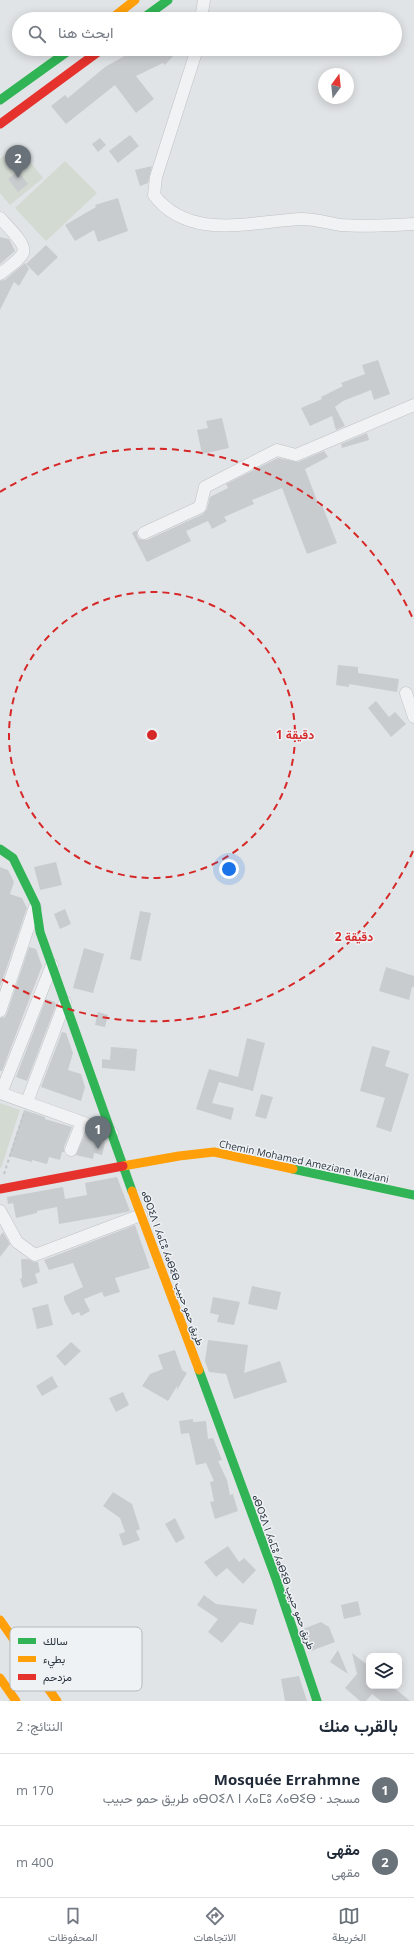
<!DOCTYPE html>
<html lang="ar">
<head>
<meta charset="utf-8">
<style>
	body { margin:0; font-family:"Open Sans",Vazirmatn,"Noto Sans Tifinagh",sans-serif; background:#f6f6f7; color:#1f2937; direction:rtl }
	.controls { position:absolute; right:12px; bottom:12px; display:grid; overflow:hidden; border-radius:8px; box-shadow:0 2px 10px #0003 }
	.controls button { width:36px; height:36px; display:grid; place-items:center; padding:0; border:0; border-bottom:1px solid #e0e1e3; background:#fff; color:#1f2937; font:20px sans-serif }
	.compass { position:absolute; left:318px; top:68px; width:36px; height:36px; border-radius:50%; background:#fff; box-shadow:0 2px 10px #0003; rotate:15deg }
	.you { position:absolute; left:229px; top:869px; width:14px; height:14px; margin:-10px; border:3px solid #fff; border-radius:50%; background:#1a73e8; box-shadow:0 0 0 6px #1a73e833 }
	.badge { display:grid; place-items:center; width:26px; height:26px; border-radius:50%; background:#697179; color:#fff; font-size:13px; font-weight:700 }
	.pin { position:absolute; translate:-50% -33px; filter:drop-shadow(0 1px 2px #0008) }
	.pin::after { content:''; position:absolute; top:21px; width:14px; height:12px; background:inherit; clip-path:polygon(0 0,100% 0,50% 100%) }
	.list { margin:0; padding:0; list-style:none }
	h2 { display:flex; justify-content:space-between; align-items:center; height:52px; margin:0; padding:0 16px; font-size:17px }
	h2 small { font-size:13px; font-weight:400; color:#747a83 }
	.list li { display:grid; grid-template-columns:26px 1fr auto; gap:12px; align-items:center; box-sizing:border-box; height:72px; padding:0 16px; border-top:1px solid #e0e1e3 }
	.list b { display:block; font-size:15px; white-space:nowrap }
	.list p { margin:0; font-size:13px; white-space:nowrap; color:#747a83 }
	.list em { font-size:13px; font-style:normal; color:#747a83 }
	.icon { flex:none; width:22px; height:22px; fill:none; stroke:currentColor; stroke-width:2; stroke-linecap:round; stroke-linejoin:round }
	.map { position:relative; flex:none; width:414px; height:1701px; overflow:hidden; direction:ltr }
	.search { position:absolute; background:#fff; box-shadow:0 2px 10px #0003; left:12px; right:12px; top:12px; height:44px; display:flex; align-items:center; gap:10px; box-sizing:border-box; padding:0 14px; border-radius:22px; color:#747a83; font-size:15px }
	.sheet { height:196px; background:#fff }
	nav { display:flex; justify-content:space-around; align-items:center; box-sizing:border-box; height:56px; border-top:1px solid #e0e1e3; background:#fff; font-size:11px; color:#747a83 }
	nav a { display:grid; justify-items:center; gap:2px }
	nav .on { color:#697179 }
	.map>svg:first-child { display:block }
	.green { fill:#d3dad2 }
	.building { fill:#c9ccce }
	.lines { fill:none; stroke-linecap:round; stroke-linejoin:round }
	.street-casing { stroke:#bfc2c4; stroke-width:13 }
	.path { stroke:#c2c5c7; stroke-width:2; stroke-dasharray:3 3; stroke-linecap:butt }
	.street { stroke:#f0f2f3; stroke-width:12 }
	.fast { stroke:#30b455; stroke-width:9 }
	.slow { stroke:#ff9f0a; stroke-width:9 }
	.jam { stroke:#e5322d; stroke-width:9 }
	.ring { fill:none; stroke:#d62828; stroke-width:2; stroke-dasharray:7 5 }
	.labels { text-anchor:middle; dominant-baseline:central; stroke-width:3; stroke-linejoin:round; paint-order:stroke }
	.street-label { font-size:10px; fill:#29333e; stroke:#eff2f5 }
	.key { fill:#eff2f5; stroke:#b4b9be; stroke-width:1 }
	.key-label { font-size:11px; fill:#29333e }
	.centre { fill:#d62828; stroke:#eff2f5; stroke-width:2 }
	.ring-label { font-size:12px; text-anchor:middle; font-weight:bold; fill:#d62828; stroke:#eff2f5; stroke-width:3; stroke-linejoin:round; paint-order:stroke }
</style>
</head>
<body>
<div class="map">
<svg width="414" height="1701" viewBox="0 0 414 1701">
	<rect width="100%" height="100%" fill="#e1e4e6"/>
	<path class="green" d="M17,145L43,178L10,205L0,193V159Z
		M65,161L97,193L46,241L15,208Z
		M0,1103L20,1110L1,1168H0Z"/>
	<path class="building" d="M137,49H165L173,56L165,65L163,63L136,76L154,99L136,113L115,85L66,124L51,106L65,95L68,98L105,67Z
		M130,135L139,146L118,163L109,151Z
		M100,138L106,145L98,152L92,144Z
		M152,166L148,183L140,186L135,170Z
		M18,171L28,184L18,192L8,179Z
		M118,198L128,231L98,242L94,230L75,241L65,225L96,207L95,205Z
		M0,237L9,239L15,251L0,264Z
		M46,245L58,257L38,276L26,264Z
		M25,263L29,269L19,286L14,282L0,310V281L5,280Z
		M378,360L390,394L374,400L371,390L343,401L335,407L345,426L336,430L332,416L310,426L301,408L322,399L321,397L343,386L341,383L365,374L362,365Z
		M222,418L229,448L202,454L197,430L208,428L206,421Z
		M367,433L369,440L342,448L341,444Z
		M324,451L328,457L305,469L319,506L322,505L337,543L307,554L282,488L252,500L254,504L224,517L227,521L212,529L208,521L186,531L191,541L147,562L132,533L137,530V536L139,539L147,540L203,514L207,509L210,497L228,488L226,484L278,458L298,462Z
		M338,665L358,667V673L399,679L397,692L349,684V687L336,685Z
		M376,701L389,717L395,712L406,724L391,737L368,708Z
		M56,862L62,885L40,890L34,867Z
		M0,867L8,870L14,882L10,894L22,898L27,908L0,987Z
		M65,909L71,924L60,929L54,914Z
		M140,911L151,913L141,961L130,959Z
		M29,947L36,949L42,966L2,1071H0V1018L5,1017L7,1013Z
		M84,948L104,954L93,993L73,988Z
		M386,967L414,976V987H412L409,1000L379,991Z
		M46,999L55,1002L56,1005L27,1081L16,1077Z
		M98,1012L108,1015L105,1027L95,1025Z
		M62,1032L66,1033L73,1053L68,1070L81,1074L85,1087L81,1101L41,1087Z
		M247,1038L265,1043L253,1091L219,1082L212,1103L234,1108L231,1120L196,1109L209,1069L238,1077Z
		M372,1046L390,1051L385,1066L409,1074L391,1132L376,1127L385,1098L360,1091Z
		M111,1047L137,1049L135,1071L102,1068V1059L110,1060Z
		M261,1094L273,1097L266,1119L255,1116Z
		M24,1110L45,1117V1119L72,1127L64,1147V1152H62L60,1160L49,1157L47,1164L32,1160V1162L9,1156Z
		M86,1132L103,1138L105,1143L102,1155L94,1153L93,1159L76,1155Z
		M117,1177L130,1211L127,1212L59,1224L57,1207L37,1211V1213L16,1218L13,1203L8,1204L7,1197L63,1187L65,1199L87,1195L85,1183Z
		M135,1225L150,1268L115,1278L120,1292L104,1297L102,1292L84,1299L90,1311L81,1316L79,1312L72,1315L64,1300V1296L83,1287L73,1263L49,1270L44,1260Z
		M3,1232L10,1244L0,1257V1236Z
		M21,1259H28L34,1262H38L40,1272L35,1274L38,1283L23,1288L20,1279L22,1278Z
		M252,1286L281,1292L277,1310L248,1304Z
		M213,1297L240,1302L234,1325L217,1322L219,1315L210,1313Z
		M48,1304L53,1325L37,1329L32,1308Z
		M208,1340L248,1345L244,1373L280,1361L287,1382L234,1399L226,1374L209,1372L205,1361Z
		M71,1342L81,1351L65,1366L56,1356Z
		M175,1350L182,1370L187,1373L177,1390V1386L168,1401L142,1386L150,1374L163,1369L158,1355Z
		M52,1376L58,1387L42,1396L36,1386Z
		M123,1392L129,1405L116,1412L109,1398Z
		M193,1419V1422L206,1421L208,1439L213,1438L222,1460L218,1461L227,1480L230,1495L233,1494L238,1511L215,1519L210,1502L214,1501L210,1482L214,1481L206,1463L196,1465L189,1433L181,1434L179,1421Z
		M113,1492L132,1504L140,1529L136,1531L140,1540L123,1546L119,1534L125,1532L120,1518L103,1506Z
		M175,1518L185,1538L176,1543L165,1524Z
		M228,1546L239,1562L244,1558L256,1570L243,1584L227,1568L216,1577L204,1562Z
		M204,1595L216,1604L257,1609L253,1625L240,1622L222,1643L208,1632L218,1619L197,1605Z
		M358,1601L361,1615L344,1619L341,1605Z
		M321,1622L329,1627L335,1642L311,1651L303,1629Z
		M338,1650L348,1674L330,1662Z
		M352,1653L369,1666V1686H392L410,1701H381L372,1694L366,1701H360L345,1688L357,1674Z
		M299,1676L307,1701H285L281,1679Z"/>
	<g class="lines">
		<g class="street-casing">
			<path id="street" d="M201,19L204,0
				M197,49L156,177L154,195C190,242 252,221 302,219C315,219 328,223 341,225C365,227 390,225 414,224
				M0,218C6,225 27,244 23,253C19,261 7,268 0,274
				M144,533L200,507L205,487L277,450L296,455L414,405
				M406,693L414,717
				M0,1011L35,907
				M0,1093L112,1133
				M1,1093L52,965
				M27,1102L65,1002
				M71,1150L82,1122
				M0,1211L17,1242L35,1255L141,1215"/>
		</g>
		<path class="path" d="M4,1174L24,1113"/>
		<use href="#street" class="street"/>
		<path class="fast" d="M142,19L168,0
			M0,100L71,49
			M0,849L13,858L36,905L40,932L132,1191
			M293,1169L414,1195
			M199,1370L276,1579L317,1701"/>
		<path class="slow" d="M111,19L135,0
			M123,1166L179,1156L214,1152L293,1169
			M132,1191L199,1370
			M0,1620L57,1701
			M0,1678L16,1701"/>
		<path class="jam" d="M0,124L102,49
			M0,1189L123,1166"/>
	</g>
	<g class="ring">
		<circle cx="152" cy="735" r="143"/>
		<path d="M413 851A286 286 0 0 1 0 978M0 492A286 286 0 0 1 413 619"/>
	</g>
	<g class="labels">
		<g class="street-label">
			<text transform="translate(304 1161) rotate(12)">Chemin Mohamed Ameziane Meziani</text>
			<text transform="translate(173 1268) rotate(70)">ⴰⴱⵔⵉⴷ ⵏ ⵃⴰⵎⵓ ⵃⴰⴱⵉⴱ طريق حمو حبيب</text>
			<text transform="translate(284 1572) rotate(70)">ⴰⴱⵔⵉⴷ ⵏ ⵃⴰⵎⵓ ⵃⴰⴱⵉⴱ طريق حمو حبيب</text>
		</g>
	</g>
	<rect x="10" y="1627" width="132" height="64" rx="6" class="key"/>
	<rect x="18" y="1638" width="18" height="6" fill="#30b455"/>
	<rect x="18" y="1656" width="18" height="6" fill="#ff9f0a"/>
	<rect x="18" y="1674" width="18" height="6" fill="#e5322d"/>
	<g class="key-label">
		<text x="43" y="1645">سالك</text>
		<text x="43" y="1663">بطيء</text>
		<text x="43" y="1681">مزدحم</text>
	</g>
	<circle cx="152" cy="735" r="6" class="centre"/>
	<g class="ring-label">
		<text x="295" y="739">1 دقيقة</text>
		<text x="354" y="941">2 دقيقة</text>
	</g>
</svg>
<div class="controls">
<button><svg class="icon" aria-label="layers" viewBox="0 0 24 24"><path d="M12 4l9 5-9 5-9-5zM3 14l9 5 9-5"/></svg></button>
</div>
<svg class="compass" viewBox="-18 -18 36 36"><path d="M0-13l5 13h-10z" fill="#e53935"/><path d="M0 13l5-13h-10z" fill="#747a83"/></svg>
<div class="you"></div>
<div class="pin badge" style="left:98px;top:1149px">1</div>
<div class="pin badge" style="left:18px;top:178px">2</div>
<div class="search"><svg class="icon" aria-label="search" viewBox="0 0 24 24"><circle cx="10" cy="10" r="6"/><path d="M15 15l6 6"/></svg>ابحث هنا</div>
</div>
<section class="sheet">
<h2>بالقرب منك<small>النتائج: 2</small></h2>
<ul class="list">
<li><span class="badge">1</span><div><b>Mosquée Errahmne</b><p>مسجد · ⴰⴱⵔⵉⴷ ⵏ ⵃⴰⵎⵓ ⵃⴰⴱⵉⴱ طريق حمو حبيب</p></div><em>170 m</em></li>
<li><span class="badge">2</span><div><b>مقهى</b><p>مقهى</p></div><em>400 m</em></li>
</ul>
</section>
<nav>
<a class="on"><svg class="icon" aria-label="map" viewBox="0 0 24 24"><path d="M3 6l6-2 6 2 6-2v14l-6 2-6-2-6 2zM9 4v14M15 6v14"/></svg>الخريطة</a>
<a><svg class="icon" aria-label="directions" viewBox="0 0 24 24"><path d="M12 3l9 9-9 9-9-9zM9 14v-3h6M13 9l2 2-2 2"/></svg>الاتجاهات</a>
<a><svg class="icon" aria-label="saved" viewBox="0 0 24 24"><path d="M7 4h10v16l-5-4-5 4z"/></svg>المحفوظات</a>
</nav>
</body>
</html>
